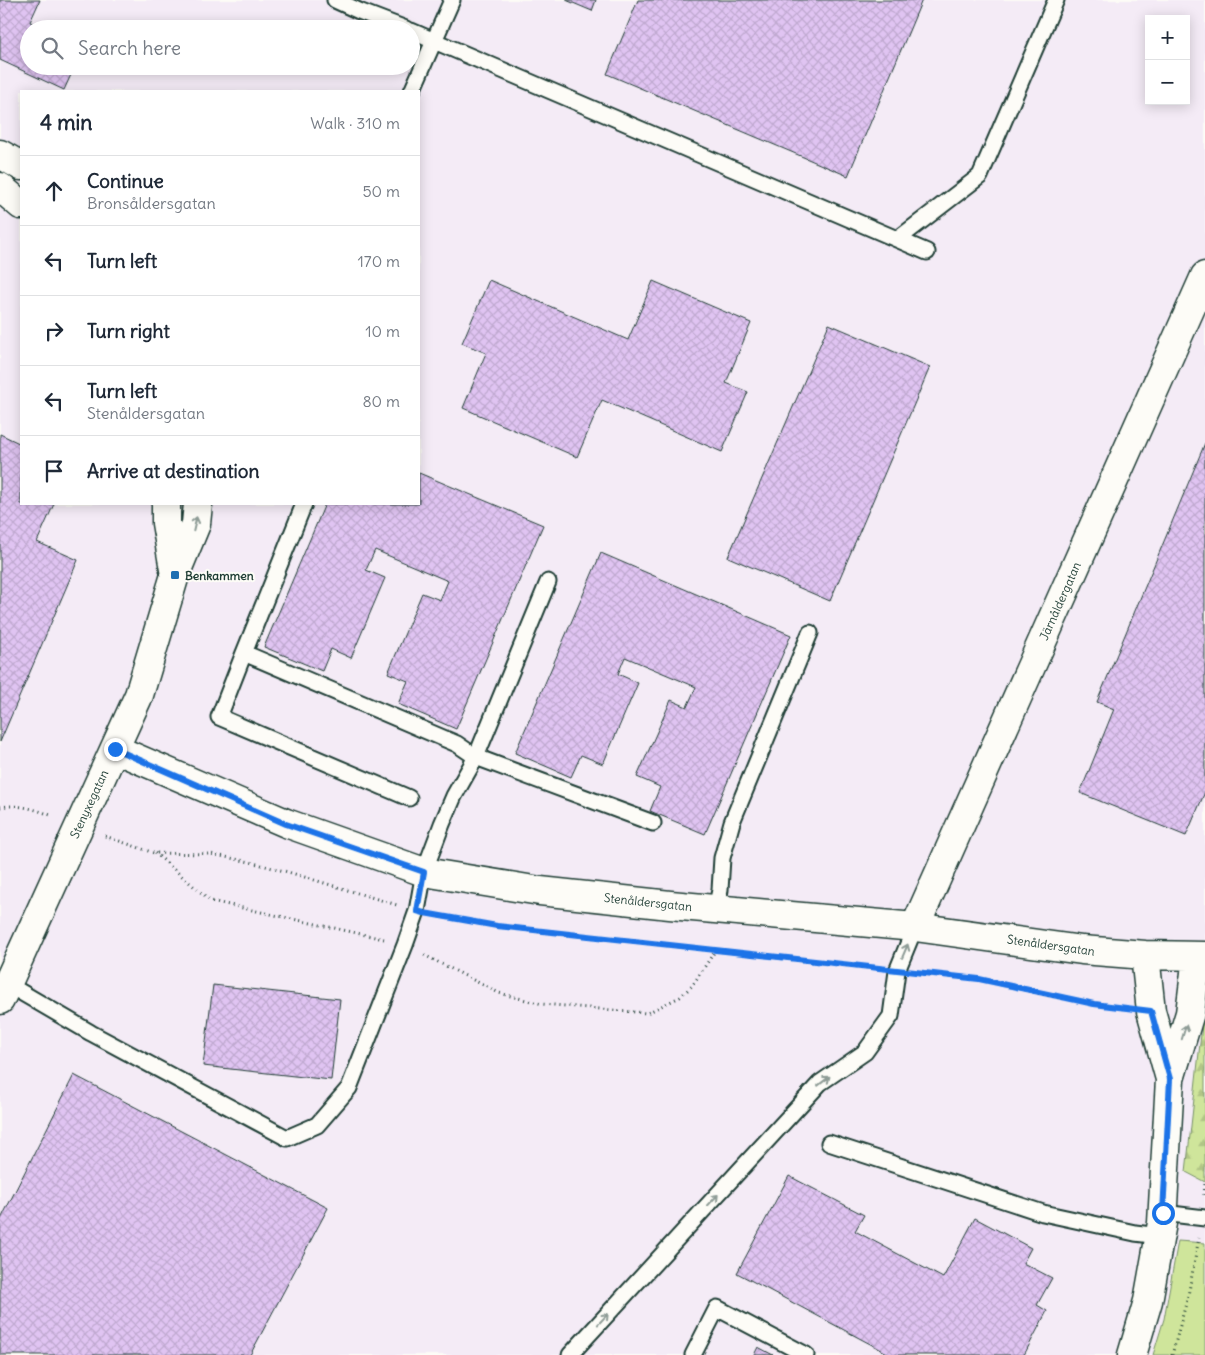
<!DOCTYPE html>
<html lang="en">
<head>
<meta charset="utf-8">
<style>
	body { margin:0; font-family:Delius,sans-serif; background:#f6f6f7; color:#1f2937 }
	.controls { position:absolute; right:15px; top:15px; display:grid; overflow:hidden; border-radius:0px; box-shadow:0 2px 12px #0003 }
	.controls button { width:45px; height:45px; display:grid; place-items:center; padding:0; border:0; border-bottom:1px solid #e0e1e3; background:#fff; color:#1f2937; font:25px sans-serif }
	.stop { position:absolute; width:15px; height:15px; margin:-11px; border:4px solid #1a73e8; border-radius:50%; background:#fff }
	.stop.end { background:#1a73e8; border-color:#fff; box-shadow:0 1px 5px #0008 }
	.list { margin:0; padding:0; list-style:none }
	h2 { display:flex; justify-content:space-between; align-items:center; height:65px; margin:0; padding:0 20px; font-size:21px }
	h2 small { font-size:16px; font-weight:400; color:#747a83 }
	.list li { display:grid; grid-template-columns:32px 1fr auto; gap:15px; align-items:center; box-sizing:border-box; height:70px; padding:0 20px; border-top:1px solid #e0e1e3 }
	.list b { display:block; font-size:19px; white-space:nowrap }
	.list p { margin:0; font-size:16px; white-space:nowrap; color:#747a83 }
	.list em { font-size:16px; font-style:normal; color:#747a83 }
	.icon { flex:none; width:28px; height:28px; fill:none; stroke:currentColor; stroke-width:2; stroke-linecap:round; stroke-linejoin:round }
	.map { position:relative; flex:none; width:1205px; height:1355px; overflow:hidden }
	.search { position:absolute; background:#fff; box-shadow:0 2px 12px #0003; left:20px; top:20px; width:400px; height:55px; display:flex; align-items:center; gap:12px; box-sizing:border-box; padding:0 18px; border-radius:28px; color:#747a83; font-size:19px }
	.panel { position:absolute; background:#fff; box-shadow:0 2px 12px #0003; left:20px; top:90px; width:400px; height:415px; border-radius:0px }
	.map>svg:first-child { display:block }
	.built { fill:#f4ebf6; fill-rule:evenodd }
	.green { fill:#cfe59b; stroke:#779168 }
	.forest { fill:url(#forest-firs); stroke:#779168 }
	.building { fill:url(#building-cross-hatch); stroke:#1f3d34 }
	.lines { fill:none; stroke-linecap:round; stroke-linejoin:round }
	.service-casing { stroke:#1f3d34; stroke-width:19 }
	.minor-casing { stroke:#1f3d34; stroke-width:31 }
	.tertiary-casing { stroke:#1f3d34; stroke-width:31 }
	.path { stroke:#1f3d34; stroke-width:3; stroke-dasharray:1 4; stroke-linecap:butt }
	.service { stroke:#fdfcf7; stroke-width:15 }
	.minor { stroke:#fdfcf7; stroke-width:28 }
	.tertiary { stroke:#fdfcf7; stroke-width:28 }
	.oneway { stroke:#8e9c96 }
	.route { stroke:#1a73e8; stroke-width:6 }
	.poi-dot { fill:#1f6fb2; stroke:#fdfcf7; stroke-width:2 }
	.labels { text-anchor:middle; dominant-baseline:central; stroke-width:4; stroke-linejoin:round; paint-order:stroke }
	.poi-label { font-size:12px; font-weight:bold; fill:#1f3d34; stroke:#fdfcf7; text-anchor:start }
	.street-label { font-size:12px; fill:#1f3d34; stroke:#fdfcf7 }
</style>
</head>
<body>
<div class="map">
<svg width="1205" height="1355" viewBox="0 0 1205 1355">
	<defs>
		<pattern id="forest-firs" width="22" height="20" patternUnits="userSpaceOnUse" patternTransform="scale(1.25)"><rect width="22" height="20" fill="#cfe59b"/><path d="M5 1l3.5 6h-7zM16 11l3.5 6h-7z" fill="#b1c586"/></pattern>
		<pattern id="building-cross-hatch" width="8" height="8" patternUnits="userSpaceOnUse" patternTransform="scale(1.25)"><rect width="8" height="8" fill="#e0c4f2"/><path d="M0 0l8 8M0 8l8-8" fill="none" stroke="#c0a9d0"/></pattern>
	</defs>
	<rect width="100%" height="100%" fill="#fdfcf7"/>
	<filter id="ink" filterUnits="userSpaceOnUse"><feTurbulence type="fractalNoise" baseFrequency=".02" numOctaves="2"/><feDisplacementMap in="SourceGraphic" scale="10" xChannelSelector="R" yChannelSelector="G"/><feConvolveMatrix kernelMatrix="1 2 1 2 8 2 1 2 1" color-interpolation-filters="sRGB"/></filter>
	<g filter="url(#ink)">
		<path class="built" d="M0,0H1205V1355H0ZM1149,19H1186V101H1149ZM29,29H411V66H29ZM21,91H419V504H21Z"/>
		<path class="green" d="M1178,1241L1205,1243V1355H1153L1164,1319Z"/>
		<path class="forest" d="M1205,1017V1182L1186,1172L1202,1025Z"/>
		<path class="building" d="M0,0H40L30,22L45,29H29V66H75L64,90L0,60Z
			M566,0H596L592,11Z
			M638,0H922L848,176L607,74Z
			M489,280L628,340L653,281L751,323L726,383L748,392L722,452L602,400L577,457L463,408L486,353L462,343Z
			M829,324L930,367L830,601L728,557Z
			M0,434L21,444V504H54L37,542L78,560L0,742Z
			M1205,443V792L1186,836L1080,793L1114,709L1097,702Z
			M419,473L543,525L456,729L398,704L408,681L388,673L422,593L440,600L448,581L375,550L366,570L385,578L351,658L331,649L322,671L264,647L325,504H419Z
			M601,553L791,635L705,834L650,811L660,787L637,777L671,700L687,707L696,687L625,657L618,674L638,683L603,764L581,755L571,777L515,753Z
			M213,985L340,999L331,1080L203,1066Z
			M74,1075L328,1208L250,1355H0V1221Z
			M789,1176L864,1215L855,1231L943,1278L975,1218L1031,1248L1023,1263L1052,1278L1037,1305L1047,1311L1024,1355H891L737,1273Z
			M758,1347L773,1355H754Z"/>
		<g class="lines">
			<g class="service-casing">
				<path id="service" d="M335,0L359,11L406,29
					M411,31L927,252
					M412,91L452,0
					M898,239L980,176L1056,0
					M244,653L304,504
					M409,798L219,717L244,653L457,744L476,757L653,823
					M716,909L720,890L722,858L732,822L810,633
					M7,984L91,1033L287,1138L317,1125L349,1088L405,945L417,911L424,872L442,824L454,796L476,757L548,582
					M829,1143L1043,1213L1135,1233L1160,1236
					M1163,1213L1205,1218
					M570,1355L820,1083L865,1052L891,1016L897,971L915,927
					M693,1355L717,1308L806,1355"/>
			</g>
			<g class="minor-casing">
				<path id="minor" d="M115,749L286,823L424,872L540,891L670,905L915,927L1082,950L1145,955L1205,956
					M915,927L1205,276
					M1145,955L1151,1011L1170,1079
					M1132,1355L1148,1301L1162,1223L1170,1079L1190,1013L1197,957"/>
			</g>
			<g class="tertiary-casing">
				<path id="tertiary" d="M0,154L21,166
					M0,187L21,205
					M166,504V523L175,575
					M0,1000L139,695L175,575L196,524L198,504"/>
			</g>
			<path class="path" d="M0,807C19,804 35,809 53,816
				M105,836L154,853L211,854L250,862L288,872L397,905
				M155,853L211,901L384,939
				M439,916L497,926L874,968
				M424,955L499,993L542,1004L647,1013L680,997L692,986L715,951
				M920,973L979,979L1052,996L1123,1008
				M1204,1195L1205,1183
				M1172,1355L1188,1296L1199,1238"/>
			<use href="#service" class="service"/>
			<use href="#minor" class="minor"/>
			<use href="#tertiary" class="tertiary"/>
		</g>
		<defs><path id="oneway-shaft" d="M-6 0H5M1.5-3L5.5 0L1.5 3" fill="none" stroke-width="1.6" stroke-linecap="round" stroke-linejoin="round" transform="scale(1.25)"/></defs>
		<g class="oneway">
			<use href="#oneway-shaft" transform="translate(195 524) rotate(-77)"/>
			<use href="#oneway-shaft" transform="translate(905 951) rotate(-67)"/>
			<use href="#oneway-shaft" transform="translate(1184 1032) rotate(-73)"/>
			<use href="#oneway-shaft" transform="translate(824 1081) rotate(-38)"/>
			<use href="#oneway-shaft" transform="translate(713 1200) rotate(-47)"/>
			<use href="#oneway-shaft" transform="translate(603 1319) rotate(-47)"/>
		</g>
	</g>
	<g class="lines" filter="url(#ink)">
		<path class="route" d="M115,749L286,824L424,872L417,911L424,913L497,926L979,979L1094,1004L1151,1011L1170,1079L1163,1213"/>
	</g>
	<rect class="poi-dot" x="170" y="570" width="10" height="10" rx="2.5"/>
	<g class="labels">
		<g class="poi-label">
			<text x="185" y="575">Benkammen</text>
		</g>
		<g class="street-label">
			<text transform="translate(1060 601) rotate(-66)">Järnåldergatan</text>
			<text transform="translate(89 804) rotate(-65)">Stenyxegatan</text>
			<text transform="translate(648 902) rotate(6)">Stenåldersgatan</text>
			<text transform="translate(1051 945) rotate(8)">Stenåldersgatan</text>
		</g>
	</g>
</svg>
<div class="controls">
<button>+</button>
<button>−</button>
</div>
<div class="stop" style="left:1163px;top:1213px"></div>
<div class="stop end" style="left:115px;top:749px"></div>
<div class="search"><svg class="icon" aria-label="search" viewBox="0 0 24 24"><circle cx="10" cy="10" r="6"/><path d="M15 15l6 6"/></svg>Search here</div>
<section class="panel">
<h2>4 min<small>Walk · 310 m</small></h2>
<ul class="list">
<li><svg class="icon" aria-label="ahead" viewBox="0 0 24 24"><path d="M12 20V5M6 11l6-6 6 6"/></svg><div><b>Continue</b><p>Bronsåldersgatan</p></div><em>50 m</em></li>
<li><svg class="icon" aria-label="left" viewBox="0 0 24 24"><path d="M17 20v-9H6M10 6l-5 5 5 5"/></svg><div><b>Turn left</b></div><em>170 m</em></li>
<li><svg class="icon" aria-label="right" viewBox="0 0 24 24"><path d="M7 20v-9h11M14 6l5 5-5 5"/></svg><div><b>Turn right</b></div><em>10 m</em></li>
<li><svg class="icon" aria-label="left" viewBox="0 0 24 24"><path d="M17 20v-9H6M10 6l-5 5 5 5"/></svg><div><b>Turn left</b><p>Stenåldersgatan</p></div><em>80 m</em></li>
<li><svg class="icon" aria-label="arrive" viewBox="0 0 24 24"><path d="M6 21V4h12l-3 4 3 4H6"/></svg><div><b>Arrive at destination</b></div></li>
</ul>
</section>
</div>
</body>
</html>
